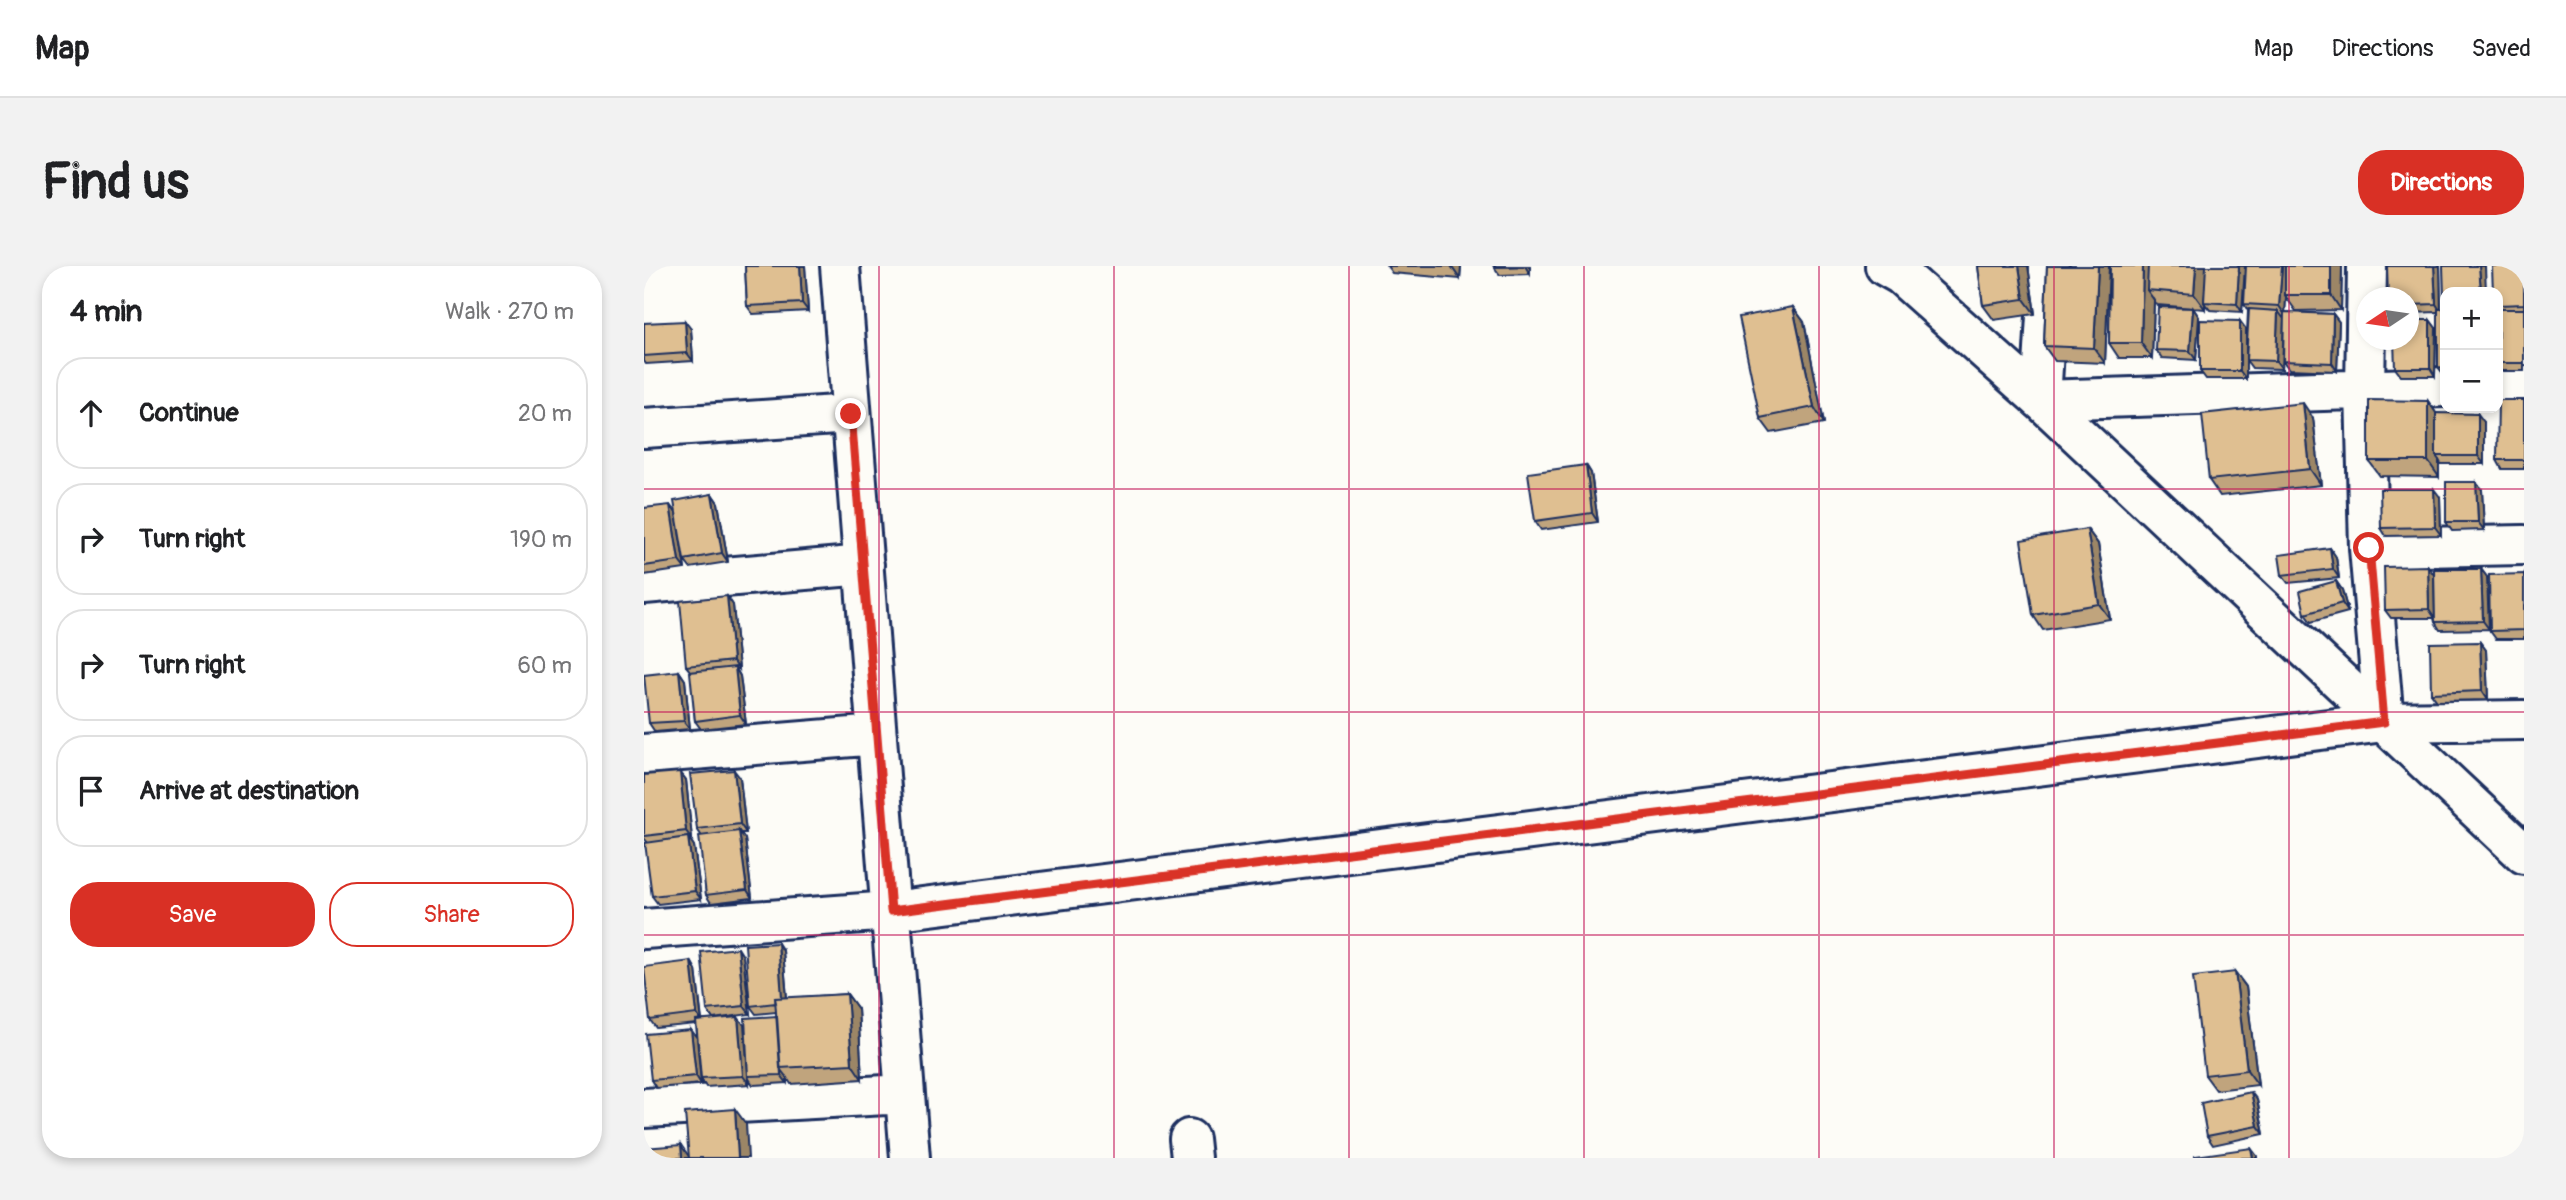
<!DOCTYPE html>
<html lang="en">
<head>
<meta charset="utf-8">
<style>
	body { margin:0; font-family:Pangolin,sans-serif; background:#f2f2f2; color:#202124 }
	.controls { position:absolute; right:21px; top:21px; display:grid; overflow:hidden; border-radius:14px; box-shadow:0 4px 10px #0003 }
	.controls button { width:63px; height:63px; display:grid; place-items:center; padding:0; border:0; border-bottom:2px solid #e0e0e0; background:#fff; color:#202124; font:35px sans-serif }
	.compass { position:absolute; left:1712px; top:21px; width:63px; height:63px; border-radius:50%; background:#fff; box-shadow:0 4px 10px #0003; rotate:257deg }
	.stop { position:absolute; width:21px; height:21px; margin:-16px; border:5px solid #d93025; border-radius:50%; background:#fff }
	.stop.end { background:#d93025; border-color:#fff; box-shadow:0 2px 7px #0008 }
	.list { margin:0; padding:0; list-style:none }
	h2 { display:flex; justify-content:space-between; align-items:center; height:91px; margin:0; padding:0 28px; font-size:30px }
	h2 small { font-size:23px; font-weight:400; color:#757577 }
	.list li { display:grid; grid-template-columns:46px 1fr auto; gap:21px; align-items:center; box-sizing:border-box; height:112px; margin:0 14px 14px; padding:0 14px; border:2px solid #e0e0e0; border-radius:28px }
	.list b { display:block; font-size:26px; white-space:nowrap }
	.list em { font-size:23px; font-style:normal; color:#757577 }
	.actions { display:flex; gap:14px; padding:21px 28px }
	.actions a { flex:1; padding:16px 0; border:2px solid #d93025; border-radius:28px; text-align:center; font-size:24px; color:#d93025 }
	.actions .main { background:#d93025; color:#fff }
	.icon { flex:none; width:38px; height:38px; fill:none; stroke:currentColor; stroke-width:2; stroke-linecap:round; stroke-linejoin:round }
	.map { position:relative; flex:none; width:1880px; height:892px; overflow:hidden; border-radius:28px }
	header { display:flex; align-items:center; gap:42px; box-sizing:border-box; height:98px; padding:0 35px; background:#fff; border-bottom:2px solid #e0e0e0 }
	header strong { font-size:33px }
	nav { display:flex; gap:38px; margin-inline-start:auto; font-size:24px }
	.intro { display:flex; align-items:center; justify-content:space-between; box-sizing:border-box; height:168px; padding:0 42px }
	h1 { margin:0; font-size:49px }
	.button { padding:18px 32px; border-radius:28px; background:#d93025; color:#fff; font-size:24px; font-weight:700 }
	main { display:flex; gap:42px; padding:0 42px }
	aside { flex:1; background:#fff; border-radius:28px; box-shadow:0 4px 10px #0003 }
	.map>svg:first-child { display:block }
	.lines { fill:none; stroke-linecap:round; stroke-linejoin:round }
	.minor-casing { stroke:#1b2f5e; stroke-width:44 }
	.secondary-casing { stroke:#1b2f5e; stroke-width:44 }
	.minor { stroke:#fdfcf7; stroke-width:38 }
	.secondary { stroke:#fdfcf7; stroke-width:38 }
	.wall { fill:#c0a47d; stroke:#1b2f5e; stroke-width:2 }
	.shaded-wall { fill:#9c8666; stroke:#1b2f5e; stroke-width:2 }
	.building { fill:#dfbf91; stroke:#1b2f5e; stroke-width:2 }
	.route { stroke:#d93025; stroke-width:9 }
	.grid { fill:none; stroke:#c2185b; stroke-width:2; stroke-opacity:0.55 }
</style>
</head>
<body>
<header>
<strong>Map</strong>
<nav><a>Map</a><a>Directions</a><a>Saved</a></nav>
</header>
<div class="intro"><h1>Find us</h1><a class="button">Directions</a></div>
<main>
<aside>
<h2>4 min<small>Walk · 270 m</small></h2>
<ul class="list">
<li><svg class="icon" aria-label="ahead" viewBox="0 0 24 24"><path d="M12 20V5M6 11l6-6 6 6"/></svg><div><b>Continue</b></div><em>20 m</em></li>
<li><svg class="icon" aria-label="right" viewBox="0 0 24 24"><path d="M7 20v-9h11M14 6l5 5-5 5"/></svg><div><b>Turn right</b></div><em>190 m</em></li>
<li><svg class="icon" aria-label="right" viewBox="0 0 24 24"><path d="M7 20v-9h11M14 6l5 5-5 5"/></svg><div><b>Turn right</b></div><em>60 m</em></li>
<li><svg class="icon" aria-label="arrive" viewBox="0 0 24 24"><path d="M6 21V4h12l-3 4 3 4H6"/></svg><div><b>Arrive at destination</b></div></li>
</ul>
<div class="actions"><a class="main">Save</a><a>Share</a></div>
</aside>
<div class="map">
<svg width="1880" height="892" viewBox="0 0 1880 892">
	<rect width="100%" height="100%" fill="#fdfcf7"/>
	<filter id="ink" filterUnits="userSpaceOnUse"><feTurbulence type="fractalNoise" baseFrequency=".0143" numOctaves="2"/><feDisplacementMap in="SourceGraphic" scale="14" xChannelSelector="R" yChannelSelector="G"/><feConvolveMatrix kernelMatrix="1 2 1 2 8 2 1 2 1" color-interpolation-filters="sRGB"/></filter>
	<g filter="url(#ink)">
		<g class="lines">
			<g class="minor-casing">
				<path id="minor" d="M196,0L266,892
					M1405,0L1397,134L1801,121
					M1723,0L1721,123L1725,282L1740,456L1880,454
					M1854,120H1880
					M0,162L207,148
					M1725,282L1880,279
					M0,318L220,299
					M0,488L233,469
					M0,663L247,645L1740,456
					M0,842L261,828
					M545,873L547,892"/>
			</g>
			<g class="secondary-casing">
				<path id="secondary" d="M1241,0L1257,9L1397,134L1880,588"/>
			</g>
			<use href="#minor" class="minor"/>
			<use href="#secondary" class="secondary"/>
		</g>
		<path class="wall" d="M101,0H161L164,45L109,48L103,40Z
			M743,0H817L816,13L748,7Z
			M886,0V8L856,9L850,1Z
			M1334,0H1384L1391,48L1350,54L1339,39Z
			M1403,0H1465L1461,97L1411,95L1400,80Z
			M1466,0H1601L1598,46L1566,44L1561,38V43L1513,39L1510,34L1508,92H1475L1465,77Z
			M1698,0L1697,44L1652,45L1642,31L1641,46L1689,48L1695,56L1693,105L1645,103L1639,95L1640,64L1638,103L1608,102L1602,94V113H1562L1556,105L1602,63V89L1604,45L1600,38Z
			M1743,0H1796L1797,43H1801V110L1794,101V46L1765,47V32Z
			M1880,0V105H1854V26Z
			M1149,41L1160,56L1180,157L1127,167L1116,152Z
			M1549,42L1555,51L1552,94L1518,92L1512,84Z
			M1786,54L1792,62L1791,110H1757L1751,102Z
			M0,57L47,63L49,95L2,98L0,95Z
			M1880,134V203H1858L1853,194Z
			M1784,135L1792,147L1840,156V198H1797L1795,194V211L1736,210L1725,195Z
			M1669,152L1677,219L1576,230L1565,214Z
			M942,199L947,207L954,256L897,264L891,255Z
			M1838,224L1840,264L1808,265L1802,256Z
			M68,228L74,237L84,296L46,302L40,294L33,254L41,303L0,309V242L32,247Z
			M1796,231L1797,269L1742,270L1737,262Z
			M1443,263L1454,278L1466,353L1399,364L1389,349Z
			M1686,282L1692,291L1695,312L1644,317L1638,309Z
			M1784,300L1790,309L1837,303L1843,311L1845,363L1796,364L1791,356L1790,352H1747L1741,344Z
			M1880,308V373H1852L1846,365Z
			M1692,315L1698,324L1704,346L1667,356L1661,348Z
			M83,330L89,339L95,403H92L96,410L102,458L57,463L51,455L47,406L42,400Z
			M1836,376L1842,384L1844,434L1793,435L1787,427Z
			M35,405L41,414L46,463L11,466L5,457Z
			M36,506L42,514L48,573H45L50,580L57,633L14,638L8,630L4,577L0,572V509Z
			M96,512L102,567H97L101,573L108,632L67,637L62,629L57,569L53,563Z
			M139,685L143,732L203,728L214,743L218,813L147,818L143,812V817L109,819L104,811L105,818L62,821L57,813V818L12,822L7,814L47,764L53,772L56,802L52,758L12,762L6,754L47,695L52,704L58,754L100,759L103,792L133,750L132,746L112,748L106,740Z
			M99,690L106,748L69,753L63,744Z
			M1591,706L1602,721L1614,819L1572,824L1561,809Z
			M1613,834L1620,868L1569,879L1563,870Z"/>
		<path class="shaded-wall" d="M156,0H161L164,45L158,37Z
			M807,0H817L816,13Z
			M881,0H886V8Z
			M1375,0H1384L1391,48L1380,33Z
			M1454,0H1465L1461,97L1450,82Z
			M1499,0H1511L1503,24L1510,34L1508,92L1497,77Z
			M1552,0H1564L1560,36L1561,38V43L1550,28Z
			M1595,0H1601L1598,46L1593,38Z
			M1638,0H1644L1641,29L1642,31L1641,49L1635,40Z
			M1687,0H1698L1697,44L1687,29Z
			M1790,0H1796L1797,46L1792,38Z
			M1835,0H1841L1842,26H1837Z
			M1149,41L1160,56L1180,157L1170,141Z
			M1549,42L1555,51L1552,94L1546,85Z
			M1634,45L1640,53L1638,103L1632,95Z
			M1689,48L1695,56L1693,105L1688,97Z
			M1786,54L1792,62L1791,110L1786,102Z
			M41,55L47,63L49,95L43,87Z
			M1596,55L1602,63V113L1596,105Z
			M1784,135L1794,150L1792,190L1795,194V211L1784,195Z
			M1659,137L1669,152L1677,219L1666,203Z
			M1834,148L1840,156V198L1834,190Z
			M942,199L947,207L954,256L948,247Z
			M1832,216L1838,224L1840,264L1834,256Z
			M1790,223L1796,231L1797,269L1791,261Z
			M68,228L74,237L84,296L78,287Z
			M26,239L32,247L41,303L35,295Z
			M1443,263L1454,278L1466,353L1455,338Z
			M1686,282L1692,291L1695,312L1689,303Z
			M1784,300L1790,309L1791,352L1785,343Z
			M1837,303L1843,311L1845,363L1839,355Z
			M1692,315L1698,324L1704,346L1698,337Z
			M83,330L89,339L95,403L89,395Z
			M1836,376L1842,384L1844,434L1838,425Z
			M91,401L96,410L102,458L96,449Z
			M35,405L41,414L46,463L40,455Z
			M90,504L96,512L102,567L96,558Z
			M36,506L42,514L48,573L42,565Z
			M95,565L101,573L108,632L103,624Z
			M44,571L50,580L57,633L51,625Z
			M134,677L139,685L144,745L138,736Z
			M94,682L99,690L106,748L100,740Z
			M47,695L52,704L58,757L53,748Z
			M1591,706L1602,721L1614,819L1603,804Z
			M203,728L214,743L218,813L208,798Z
			M94,751L100,759L105,818L99,810Z
			M47,764L53,772L57,818L52,810Z
			M137,804L143,812V817L137,809Z
			M1607,826L1613,834L1620,868L1614,860Z
			M91,843L102,858L104,892H94Z
			M37,879L46,892H38Z
			M1607,882L1613,890V892H1609Z"/>
		<path class="building" d="M101,0H156L158,37L103,40Z
			M850,0H881L850,1Z
			M1334,0H1375L1380,33L1339,39Z
			M1403,0H1454L1450,82L1400,80Z
			M1466,0H1499L1497,77H1465Z
			M1504,0H1552L1550,28L1503,24Z
			M1562,0H1595L1593,38L1560,36Z
			M1602,0H1638L1635,40L1600,38Z
			M1641,0H1687V29H1641Z
			M1743,0H1790L1792,38L1765,39V32H1744Z
			M1799,0H1835L1837,26H1801L1800,30Z
			M1848,0H1880V38L1854,39V26H1849Z
			M1149,41L1170,141L1116,152L1095,51Z
			M1514,41L1549,42L1546,85L1512,84Z
			M1605,43L1634,45L1632,95L1602,94Z
			M1794,43H1801V102L1794,101Z
			M1854,43H1880V97H1854Z
			M1640,46L1689,48L1688,97L1639,95Z
			M1556,54L1596,55V105H1556Z
			M1765,54H1786V102H1751L1750,74H1765Z
			M41,55L43,87L0,90V57Z
			M1725,134L1784,135V195H1725Z
			M1854,134H1880V194H1853Z
			M1659,137L1666,203L1565,214L1558,148Z
			M1792,147L1834,148V190H1792Z
			M942,199L948,247L891,255L884,207Z
			M1802,216H1832L1834,256H1802Z
			M1736,223H1790L1791,261L1737,262Z
			M68,228L78,287L40,294L30,235Z
			M26,239L35,295L0,300V242Z
			M1443,263L1455,338L1389,349L1377,274Z
			M1686,282L1689,303L1638,309L1635,289Z
			M1784,300L1785,343L1741,344L1740,301Z
			M1790,303H1837L1839,355L1791,356Z
			M1880,308V364L1846,365L1845,309Z
			M1692,315L1698,337L1661,348L1656,325Z
			M83,330L89,395L42,400L36,335Z
			M1836,376L1838,425L1787,427L1786,377Z
			M91,401L96,449L51,455L46,406Z
			M35,405L40,455L5,457L0,409Z
			M90,504L96,558L53,563L46,508Z
			M36,506L42,565L0,570V509Z
			M95,565L103,624L62,629L55,570Z
			M44,571L51,625L8,630L1,577Z
			M134,677L138,732H131L132,737L106,740L101,679Z
			M94,682L100,740L63,744L57,686Z
			M47,695L53,748L6,754L0,701Z
			M1591,706L1603,804L1561,809L1549,711Z
			M203,728L208,798L136,802L131,732Z
			M133,750L137,809L104,810L101,752Z
			M94,751L99,810L57,812L52,755Z
			M47,764L52,810L7,814L2,768Z
			M1607,826L1614,860L1563,870L1557,837Z
			M91,843L94,892H45L41,847Z
			M37,879L38,892H0V882Z
			M1607,882L1609,892H1551V890Z"/>
	</g>
	<g class="lines" filter="url(#ink)">
		<path class="route" d="M207,148L247,645L1740,456L1725,282"/>
	</g>
	<path class="grid" d="M235,0V892M470,0V892M705,0V892M940,0V892M1175,0V892M1410,0V892M1645,0V892M0,223H1880M0,446H1880M0,669H1880"/>
</svg>
<div class="controls">
<button>+</button>
<button>−</button>
</div>
<svg class="compass" viewBox="-18 -18 36 36"><path d="M0-13l5 13h-10z" fill="#e53935"/><path d="M0 13l5-13h-10z" fill="#757577"/></svg>
<div class="stop" style="left:1725px;top:282px"></div>
<div class="stop end" style="left:207px;top:148px"></div>
</div>
</main>
</body>
</html>
